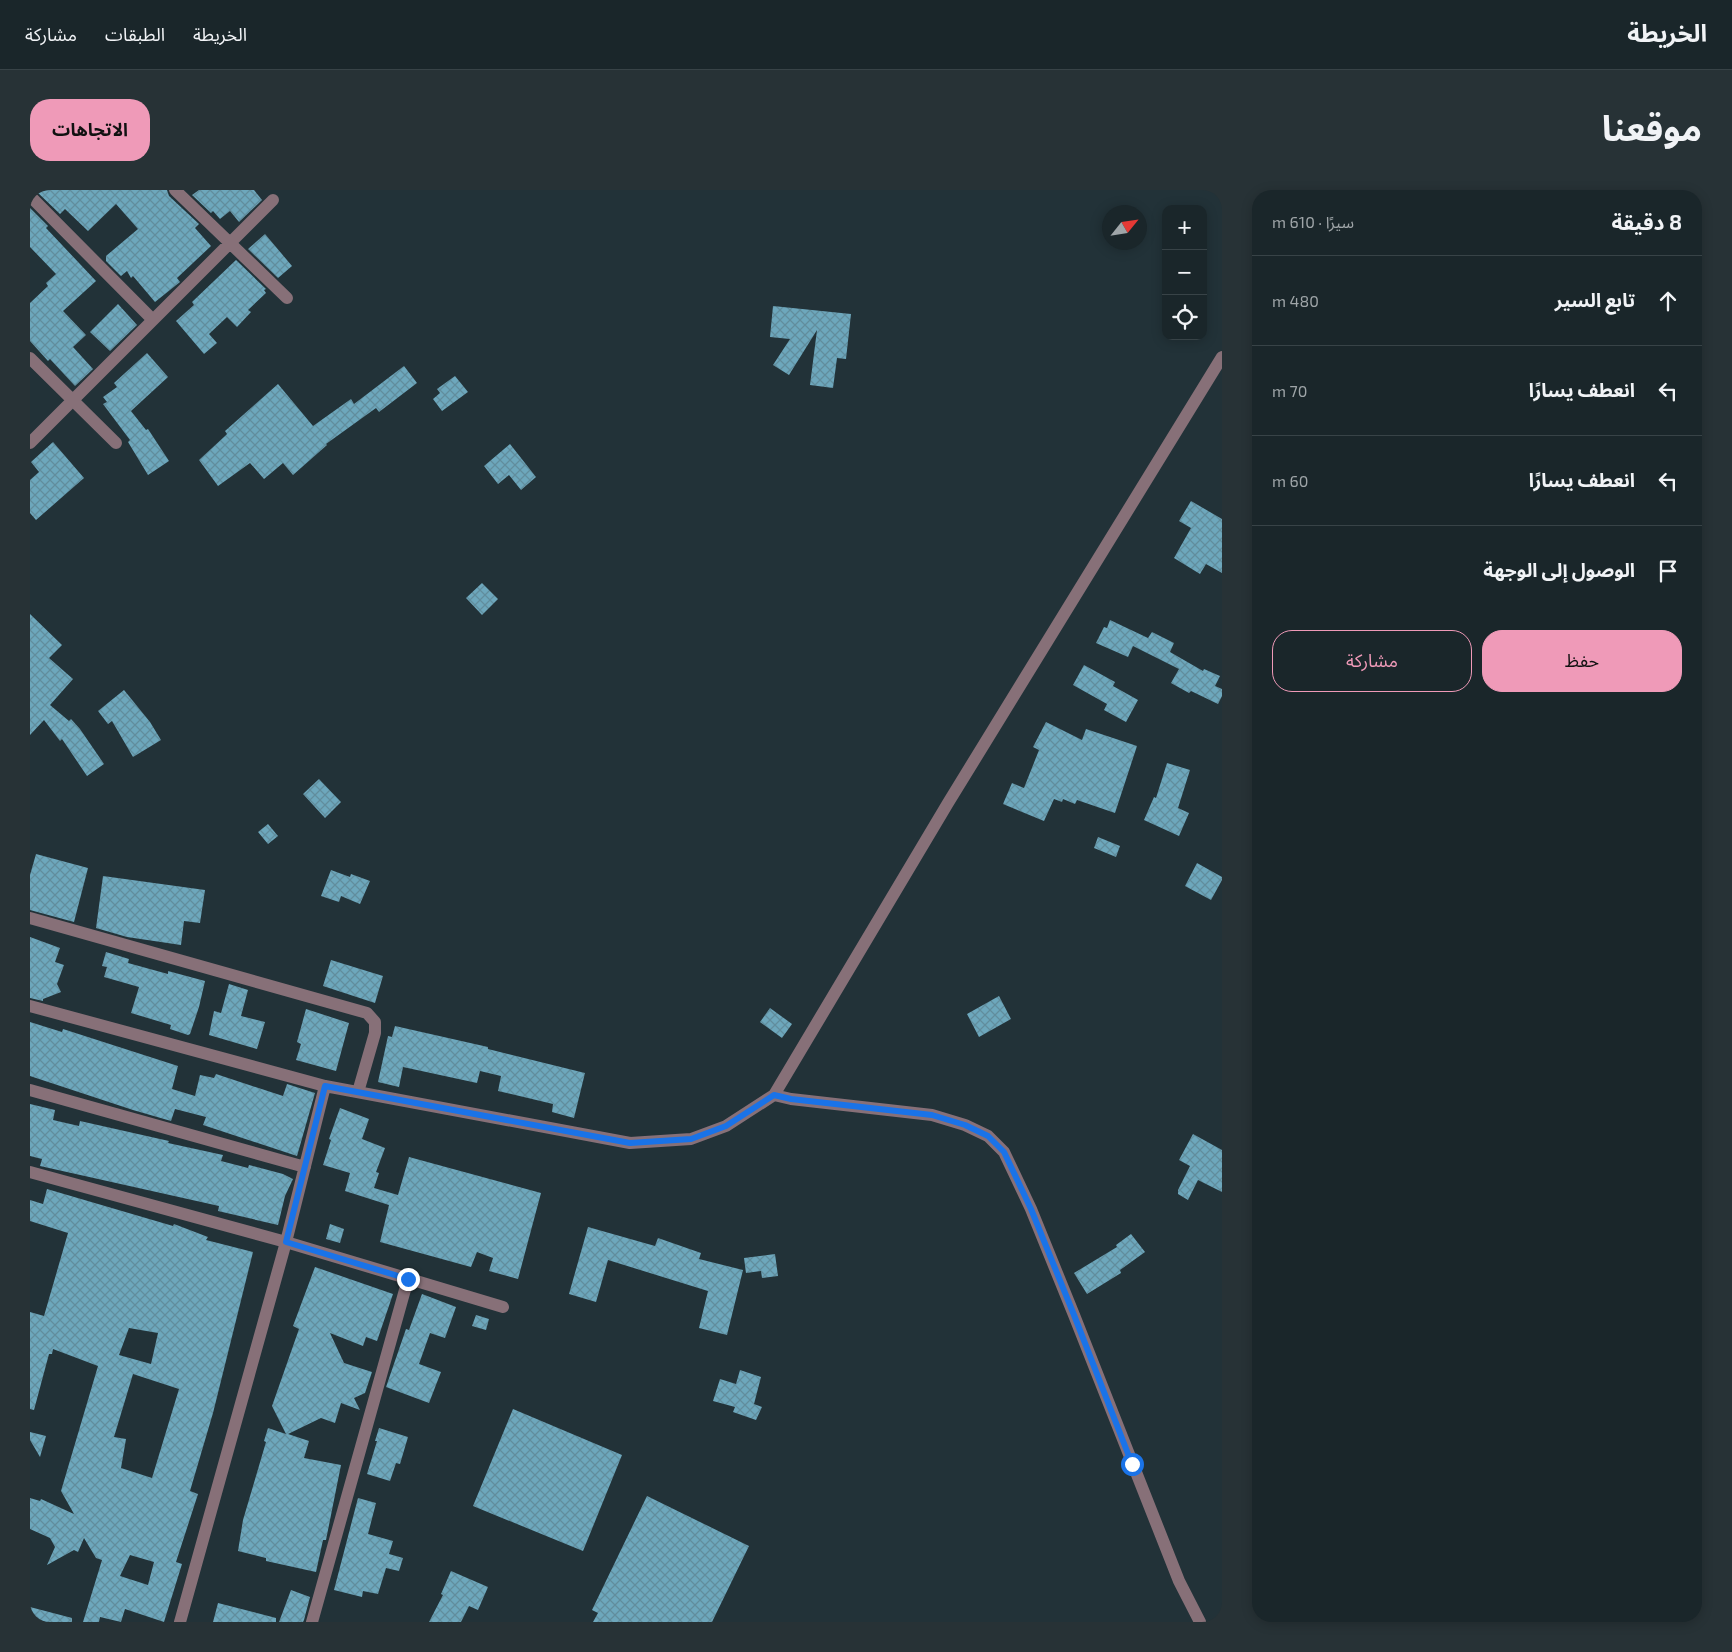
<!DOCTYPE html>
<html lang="ar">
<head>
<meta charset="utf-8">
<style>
	body { margin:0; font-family:"Exo 2","Noto Sans Arabic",sans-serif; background:#273236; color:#f1f3f6; direction:rtl }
	.controls { position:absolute; right:15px; top:15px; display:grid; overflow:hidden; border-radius:10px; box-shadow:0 2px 12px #0003 }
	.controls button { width:45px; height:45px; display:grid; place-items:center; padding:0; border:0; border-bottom:1px solid #384347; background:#1a262a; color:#f1f3f6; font:25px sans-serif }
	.compass { position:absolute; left:1072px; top:15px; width:45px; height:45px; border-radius:50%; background:#1a262a; box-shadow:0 2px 12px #0003; rotate:60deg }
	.stop { position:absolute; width:15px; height:15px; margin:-11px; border:4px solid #1a73e8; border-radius:50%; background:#fff }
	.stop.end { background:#1a73e8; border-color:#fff; box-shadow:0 1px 5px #0008 }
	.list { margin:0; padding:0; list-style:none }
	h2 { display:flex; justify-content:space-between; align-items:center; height:65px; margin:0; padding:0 20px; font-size:21px }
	h2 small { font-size:16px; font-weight:400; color:#9fa5a8 }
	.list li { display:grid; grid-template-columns:32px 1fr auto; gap:15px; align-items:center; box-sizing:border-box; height:90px; padding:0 20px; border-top:1px solid #384347 }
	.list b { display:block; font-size:19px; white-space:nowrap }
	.list em { font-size:16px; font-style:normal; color:#9fa5a8 }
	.actions { display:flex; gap:10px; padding:15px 20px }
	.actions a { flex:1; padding:11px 0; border:1px solid #ef9ab8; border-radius:20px; text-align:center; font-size:18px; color:#ef9ab8 }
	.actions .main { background:#ef9ab8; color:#111 }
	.icon { flex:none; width:28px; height:28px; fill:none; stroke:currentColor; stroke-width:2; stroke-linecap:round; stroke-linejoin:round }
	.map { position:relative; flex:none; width:1192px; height:1432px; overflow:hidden; direction:ltr; border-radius:20px }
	header { display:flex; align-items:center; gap:30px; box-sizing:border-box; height:70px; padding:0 25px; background:#1a262a; border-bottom:1px solid #384347 }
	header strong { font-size:24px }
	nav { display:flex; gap:28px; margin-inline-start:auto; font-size:18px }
	.intro { display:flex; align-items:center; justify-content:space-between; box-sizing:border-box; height:120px; padding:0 30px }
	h1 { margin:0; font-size:35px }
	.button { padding:12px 22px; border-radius:20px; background:#ef9ab8; color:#111; font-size:18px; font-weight:700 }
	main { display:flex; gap:30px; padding:0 30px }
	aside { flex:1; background:#1a262a; border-radius:20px; box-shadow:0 2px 12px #0003 }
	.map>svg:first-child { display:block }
	.building { fill:url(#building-cross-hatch); fill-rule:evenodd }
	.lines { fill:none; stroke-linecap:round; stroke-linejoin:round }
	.minor { stroke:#877078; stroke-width:12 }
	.route { stroke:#1a73e8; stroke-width:6 }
</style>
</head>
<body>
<header>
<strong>الخريطة</strong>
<nav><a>الخريطة</a><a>الطبقات</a><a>مشاركة</a></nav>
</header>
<div class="intro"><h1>موقعنا</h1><a class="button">الاتجاهات</a></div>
<main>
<aside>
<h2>8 دقيقة<small>سيرًا · 610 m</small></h2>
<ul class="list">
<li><svg class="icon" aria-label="ahead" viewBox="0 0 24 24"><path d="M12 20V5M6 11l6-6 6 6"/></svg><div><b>تابع السير</b></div><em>480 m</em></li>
<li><svg class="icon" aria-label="left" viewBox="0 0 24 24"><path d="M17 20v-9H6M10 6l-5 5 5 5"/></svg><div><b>انعطف يسارًا</b></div><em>70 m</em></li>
<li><svg class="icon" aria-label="left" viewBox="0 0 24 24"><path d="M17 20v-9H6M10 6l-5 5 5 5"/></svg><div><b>انعطف يسارًا</b></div><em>60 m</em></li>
<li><svg class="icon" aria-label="arrive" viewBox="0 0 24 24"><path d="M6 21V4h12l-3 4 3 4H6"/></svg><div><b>الوصول إلى الوجهة</b></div></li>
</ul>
<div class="actions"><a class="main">حفظ</a><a>مشاركة</a></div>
</aside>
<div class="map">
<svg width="1192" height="1432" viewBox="0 0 1192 1432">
	<defs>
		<pattern id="building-cross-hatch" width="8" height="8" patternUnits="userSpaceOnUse" patternTransform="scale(1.25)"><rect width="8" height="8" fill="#6da7bc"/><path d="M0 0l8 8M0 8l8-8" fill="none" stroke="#618d9d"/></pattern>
	</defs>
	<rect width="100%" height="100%" fill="#223238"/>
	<path class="building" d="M5,0H137L139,6L169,34L165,38L181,56L147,88L150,92L125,112L103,86L101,88L97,81L91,86L76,71V66L108,39L86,14L58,41L35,19L30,24Z
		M169,0H224L232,10L209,32L200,21L190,29L183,21L181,23L162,5Z
		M0,18L18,36L16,38L66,91L33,121L56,145L43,157L63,179L45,196L20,169L18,171L0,151V113L18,96L16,93L26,84L0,57Z
		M235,44L262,76L248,88L218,59Z
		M206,70L236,99L234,100L236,103L218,120L221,122L207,137L197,127L179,144L187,153L174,164L146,131L164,115L162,112Z
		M88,114L107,135L80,161L60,142Z
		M743,116L821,124L816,169L807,168L803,198L780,195L787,140L759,185L743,175L760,149L740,147Z
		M117,163L138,187L101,221L116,240L118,239L139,271L118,285L98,252L100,250L73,214L77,212L73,207L87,197L84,193Z
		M374,176L387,193L349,222L346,218L296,254L297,255L263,285L253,273L234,289L220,273L188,296L169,270L195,246L197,244L195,241L248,194L283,236L321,209L324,214Z
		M425,186L438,202L412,221L403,209L410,203L407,199Z
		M23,252L54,288L6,330L0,323V290L9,282L1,272Z
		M480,254L506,287L491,300L479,285L468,294L454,276Z
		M1161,311L1192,329V383L1176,374L1170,384L1144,368L1161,338L1149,331Z
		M452,393L468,409L452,425L436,408Z
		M0,424L32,455L19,468L43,489L20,515L39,531L41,529L50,539L74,574L57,586L32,549L30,551L14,530L0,545Z
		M1080,430L1118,448L1122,442L1144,453L1140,462L1173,481L1174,479L1190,486L1185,496L1192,499V506L1188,514L1161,501L1159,503L1141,493L1149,479L1103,456L1098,467L1066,453L1074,437L1077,438Z
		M1054,475L1085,492L1083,496L1108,510L1096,532L1074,520L1077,514L1043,495Z
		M94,500L120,532L131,550L103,567L82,531L78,534L68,521Z
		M1016,532L1052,550L1056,539L1107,556L1085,623L1047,610L1045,614L1033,609L1032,612L1024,609L1014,631L973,614L982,593L994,598L1009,560L1003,557Z
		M1137,573L1160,580L1148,618L1159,623L1149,646L1114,630L1124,607L1126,608Z
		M289,589L311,612L295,628L273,604Z
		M238,634L248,646L238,654L228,642Z
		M1068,647L1090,656L1086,667L1064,658Z
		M6,664L58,678L44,732L0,720V685Z
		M1167,673L1192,687V690L1181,710L1155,696Z
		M301,680L320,687L321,684L340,691L330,714L311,706L309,712L291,706Z
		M73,686L175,700L170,733L154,731L151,755L97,747L66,738Z
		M0,747L30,758L25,772L34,775L27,794L31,802L13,809V811L0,808Z
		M76,762L99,769L98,773L138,784V781L175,791L169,817L160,844L158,845L140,839L141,835L101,823L109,797L74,787L77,777L72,776Z
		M301,770L353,786L345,813L293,796Z
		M199,794L218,800L211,826L235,832L227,859L179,845L184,821L191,823Z
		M969,806L981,829L949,847L937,824Z
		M740,818L762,834L752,848L730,832Z
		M276,819L319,833L306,881L266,870L271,854L267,852Z
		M0,832L32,842L33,839L148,876L142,899L165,906L170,885L184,888L186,884L253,906L257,894L285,903L267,966L173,935L176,927L145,919L141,931L103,920L0,886Z
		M365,836L458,857V859L555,883L544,928L522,922L523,914L468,901L471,886L450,881L447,893L373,877L369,897L348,892L358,846L362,847Z
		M0,914L25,920L23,930L49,936L50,931L139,951L138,953L193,965L191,971L218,978L219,975L253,984L263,989L255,1006L248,1035L188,1021L189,1016L10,976L12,969L0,966Z
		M310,918L339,929L332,949L355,958L346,982L349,983L344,998L368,1005L379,967L511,1003L488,1089L459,1081L463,1068L447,1062L441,1077L350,1052L359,1015L315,1001L320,983L293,975L301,950L299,949Z
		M1163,944L1192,960V1002L1168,990L1158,1010L1148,1004V1000L1160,976L1149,970Z
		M17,999L143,1036L144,1034L178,1047L176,1050L223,1062L183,1223L160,1301L168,1304L146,1372L152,1374L134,1432L95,1419L91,1432L70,1427L69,1432H53L72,1370L66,1368L54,1348L48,1362L44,1360L17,1375L25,1357L20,1348L0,1339V1308L10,1311L11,1309L44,1324L31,1301L68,1176L23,1159L22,1164H19L4,1220L0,1219V1122L14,1126L38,1043L0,1031V1010L13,1014ZM99,1138L128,1143L121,1174L89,1165ZM103,1184L149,1199L122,1288L91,1278L96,1249L84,1247ZM100,1365L124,1372L118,1395L90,1386Z
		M300,1034L314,1039L310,1053L296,1049Z
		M558,1037L625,1056L628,1048L671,1063L669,1069L713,1080L697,1145L669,1138L678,1101L578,1070L566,1112L539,1104Z
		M1101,1044L1115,1062L1090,1080L1091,1083L1057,1104L1044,1083L1087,1057L1086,1055Z
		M745,1064L748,1086L732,1088L731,1081L716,1083L714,1068Z
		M285,1077L363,1104L347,1151L336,1147L333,1156L300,1143L314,1173L342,1182L335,1203L324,1208L330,1220L311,1213L305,1233L291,1228L258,1244L279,1251L274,1268L311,1275L296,1350H293L286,1382L236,1371V1368L208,1361L213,1330L236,1252L234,1251L238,1238L256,1244L242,1216L269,1139L263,1136Z
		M392,1104L426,1117L415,1148L400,1143L389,1174L411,1182L399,1213L356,1197L376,1139L379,1140Z
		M446,1125L459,1129L456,1140L442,1136Z
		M710,1180L731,1187L724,1214L732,1217L726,1230L703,1222L705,1217L683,1211L690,1189L706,1194Z
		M483,1219L592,1265L553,1361L443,1316Z
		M349,1238L378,1247L370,1274L366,1273L360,1291L337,1284L347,1251H345Z
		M0,1242L16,1246L10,1267L0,1250Z
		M617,1306L719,1356L682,1432H563L568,1423L562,1420Z
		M328,1308L346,1313L338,1344L363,1351L359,1364L373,1368L369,1381L356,1378L348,1404L333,1401L332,1407L304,1400Z
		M421,1381L458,1397L448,1420L439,1416L431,1432H399L413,1405L411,1404Z
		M261,1400L280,1407L274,1430L273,1432H249Z
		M188,1413L246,1428V1432H183Z
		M0,1417L42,1428V1432H0Z"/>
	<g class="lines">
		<path class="minor" d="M145,0L257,108
			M0,6L123,130
			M0,168L86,253
			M0,253L243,10
			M0,728L337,823L345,832V843L328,902
			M0,816L295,896L600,953L661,949L696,936L744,905L918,613L1192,167
			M0,900L275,977
			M744,905L761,909L902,925L935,935L958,946L974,962L1001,1019L1044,1125L1149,1391L1170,1432
			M0,982L256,1052L473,1117
			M150,1432L256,1052L295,896
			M282,1432L378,1089"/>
	</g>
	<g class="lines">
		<path class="route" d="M378,1089L256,1052L295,896L600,953L661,949L696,936L744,905L761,909L902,925L935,935L958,946L974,962L1001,1019L1044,1125L1102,1274"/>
	</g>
</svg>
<div class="controls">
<button>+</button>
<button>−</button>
<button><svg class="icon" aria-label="locate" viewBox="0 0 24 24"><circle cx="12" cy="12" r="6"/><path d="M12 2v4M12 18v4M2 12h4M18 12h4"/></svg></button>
</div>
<svg class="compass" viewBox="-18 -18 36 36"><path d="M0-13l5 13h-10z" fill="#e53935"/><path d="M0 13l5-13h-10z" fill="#9fa5a8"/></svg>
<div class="stop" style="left:1102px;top:1274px"></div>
<div class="stop end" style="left:378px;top:1089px"></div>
</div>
</main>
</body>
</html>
